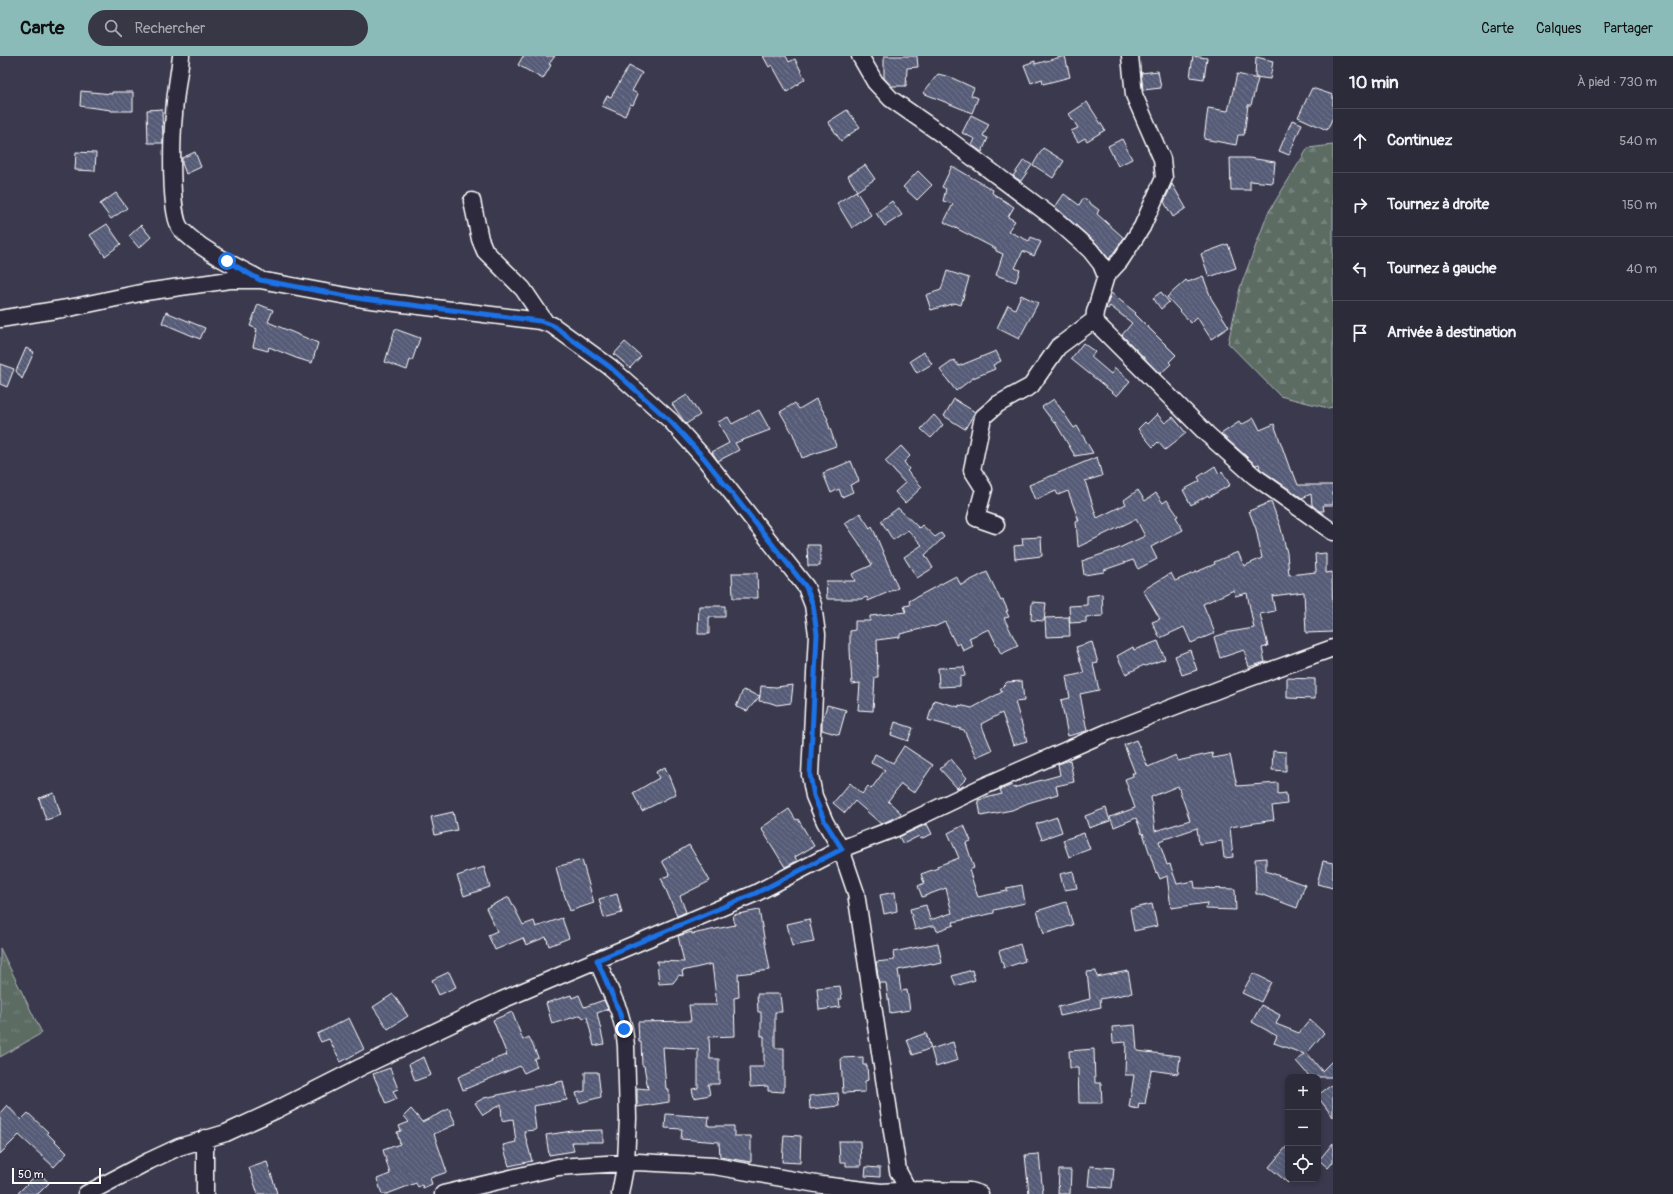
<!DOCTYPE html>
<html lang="fr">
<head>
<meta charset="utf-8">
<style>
	body { margin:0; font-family:Pangolin,sans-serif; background:#383745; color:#f1f3f6 }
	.controls { position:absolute; right:12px; bottom:12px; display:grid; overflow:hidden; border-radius:8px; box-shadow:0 2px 6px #0003 }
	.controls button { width:36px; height:36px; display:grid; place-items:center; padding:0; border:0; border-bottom:1px solid #484754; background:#2c2b3a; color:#f1f3f6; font:20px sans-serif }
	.scale { position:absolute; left:12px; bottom:10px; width:89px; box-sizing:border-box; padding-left:4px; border:2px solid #fff; border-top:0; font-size:11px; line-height:14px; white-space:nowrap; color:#fff; -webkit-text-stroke:3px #2f2a3d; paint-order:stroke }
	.stop { position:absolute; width:12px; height:12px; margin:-9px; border:3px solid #1a73e8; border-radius:50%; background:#fff }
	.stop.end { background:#1a73e8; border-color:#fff; box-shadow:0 1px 4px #0008 }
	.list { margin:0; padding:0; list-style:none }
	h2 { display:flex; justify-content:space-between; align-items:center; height:52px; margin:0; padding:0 16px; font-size:17px }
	h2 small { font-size:13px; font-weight:400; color:#a6a7af }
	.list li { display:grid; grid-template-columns:26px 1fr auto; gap:12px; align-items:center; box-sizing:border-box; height:64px; padding:0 16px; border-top:1px solid #484754 }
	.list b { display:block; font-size:15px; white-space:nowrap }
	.list em { font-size:13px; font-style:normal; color:#a6a7af }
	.icon { flex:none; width:22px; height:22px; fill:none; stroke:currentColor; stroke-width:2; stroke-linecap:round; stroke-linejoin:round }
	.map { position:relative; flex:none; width:1333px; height:1138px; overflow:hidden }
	header { display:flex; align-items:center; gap:24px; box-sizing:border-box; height:56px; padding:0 20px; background:#8bbbb9; color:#111 }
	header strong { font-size:19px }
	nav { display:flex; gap:22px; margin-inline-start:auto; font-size:14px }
	.search { width:280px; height:36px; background:#383745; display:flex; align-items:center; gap:10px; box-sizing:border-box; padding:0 14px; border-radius:22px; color:#a6a7af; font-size:15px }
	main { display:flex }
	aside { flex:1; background:#2c2b3a }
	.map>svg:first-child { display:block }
	.grass { fill:url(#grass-tufts); stroke:#adb6b2 }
	.forest { fill:url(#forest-firs); stroke:#adb6b2 }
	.building { fill:url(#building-back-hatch); stroke:#fff; fill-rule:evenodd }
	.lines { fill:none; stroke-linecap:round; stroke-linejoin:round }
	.minor-casing { stroke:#fff; stroke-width:19 }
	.minor { stroke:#2f2a3d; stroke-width:16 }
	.route { stroke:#1a73e8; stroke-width:5 }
</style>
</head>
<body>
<header>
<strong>Carte</strong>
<div class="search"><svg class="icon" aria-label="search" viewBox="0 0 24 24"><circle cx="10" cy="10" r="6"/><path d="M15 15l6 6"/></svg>Rechercher</div>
<nav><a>Carte</a><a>Calques</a><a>Partager</a></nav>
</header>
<main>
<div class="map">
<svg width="1333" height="1138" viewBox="0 0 1333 1138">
	<defs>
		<pattern id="grass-tufts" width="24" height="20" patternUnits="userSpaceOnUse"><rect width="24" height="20" fill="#5b6c64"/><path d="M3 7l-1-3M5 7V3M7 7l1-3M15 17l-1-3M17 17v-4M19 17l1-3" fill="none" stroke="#74827b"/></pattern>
		<pattern id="forest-firs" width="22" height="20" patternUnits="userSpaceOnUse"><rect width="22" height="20" fill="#5b6c64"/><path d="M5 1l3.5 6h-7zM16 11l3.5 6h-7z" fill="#74827b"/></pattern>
		<pattern id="building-back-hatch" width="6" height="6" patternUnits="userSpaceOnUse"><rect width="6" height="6" fill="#575b77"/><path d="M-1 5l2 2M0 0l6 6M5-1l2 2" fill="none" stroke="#70748b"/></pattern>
	</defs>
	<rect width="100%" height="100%" fill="#3b394e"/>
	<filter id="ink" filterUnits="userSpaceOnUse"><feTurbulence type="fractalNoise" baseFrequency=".025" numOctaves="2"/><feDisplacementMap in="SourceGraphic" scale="8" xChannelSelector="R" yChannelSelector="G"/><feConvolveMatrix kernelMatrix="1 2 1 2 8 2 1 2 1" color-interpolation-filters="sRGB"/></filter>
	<g filter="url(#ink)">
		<path class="grass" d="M0,892L42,977L0,1001Z"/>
		<path class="forest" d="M1333,89V351L1328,352L1280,340L1228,287L1240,232L1268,157L1308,92Z"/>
		<path class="building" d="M523,0H555L549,8L551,9L543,23L518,9Z
			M763,0H786L789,6L795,3L805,23L787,36L772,9L769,11Z
			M884,0H917L918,11L907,12L906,30H891L884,22Z
			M1065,0L1070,21L1043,28L1042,23L1031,27L1024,9L1035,5V8Z
			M1193,0L1207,2L1204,23L1190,21Z
			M1256,1L1273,5L1270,23L1255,21Z
			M629,10L642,17L632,35L638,38L633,49L630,48L625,60L602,50L607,40L611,41Z
			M1158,15L1161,32L1143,34L1141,17Z
			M938,18L950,21L974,32L971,39L978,42L972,57L923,37Z
			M1237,18L1258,23L1251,49H1248L1244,79H1238L1236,89L1204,83L1208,52L1228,55Z
			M1312,32L1333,39V61L1327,74L1298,61Z
			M81,35L112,38V36H133V55H111V54L80,50Z
			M1087,46L1105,74L1087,85L1085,82L1078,86L1071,75L1078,72L1069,58Z
			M162,53L163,87H148L147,54Z
			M847,54L860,71L841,85L828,66Z
			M971,59L989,68L983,80L988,82L982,96L972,89L975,83L962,77Z
			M1292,64L1302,68L1289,99L1279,95Z
			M1122,83L1132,103L1118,110L1108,90Z
			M1043,92L1064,105L1053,122L1033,109Z
			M76,96L96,97L95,115L75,114Z
			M195,96L201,111L186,118L182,107V102Z
			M1230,102H1249L1275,106L1273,127L1250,125V134H1231Z
			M1024,104L1032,109L1021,125L1013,120Z
			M865,109L875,123L857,135L848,120Z
			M952,110L993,134L992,137L1014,151L1008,161L1015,165L1008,175L1029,185L1031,181L1041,186L1034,200L1023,195L1015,212L1020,214L1016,226L996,219L1003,198L996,195V193L944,166L953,148L943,145L946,133L942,131Z
			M918,115L932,129L917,144L903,131Z
			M1172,128L1186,152L1173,161L1164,146Z
			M856,135L871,159L852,172L837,147Z
			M116,137L127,152L111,163L100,148Z
			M1064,138L1079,149L1083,142L1099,154L1097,158L1124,182L1109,203L1096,187L1055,151Z
			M892,145L902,159L885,170L876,157Z
			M107,168L121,188L105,200L90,179Z
			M141,169L151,181L139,192L129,180Z
			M1228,188L1236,212L1209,221L1201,198Z
			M947,215L969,222L961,249L955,247L931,254L926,239L941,234Z
			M1203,220L1211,242L1229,271L1211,283L1197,261L1191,267L1167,241L1186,224L1188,226Z
			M1161,236L1169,246L1161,253L1153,242Z
			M1111,237L1136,257L1135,258L1176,299L1169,306L1171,308L1160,318L1122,279L1132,267L1110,250L1108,253L1106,252Z
			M1021,239L1038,247L1019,283L997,272L1008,249L1015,253Z
			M258,248L273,254L268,266L318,287L312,307L296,302L269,291L268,295L253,291L257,273L250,270Z
			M166,256L205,272L200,283L162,267Z
			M395,273L420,282L412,305L410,304L407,314L385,306Z
			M625,286L641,300L630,312L614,298Z
			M1083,287L1095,296L1091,301L1111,318L1115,312L1130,325L1117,340L1071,303Z
			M26,292L34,296L22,323L16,315Z
			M996,295L1001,305L993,309L995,313L973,322L956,335L940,314L954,304L959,310Z
			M924,296L932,308L917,317L910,305Z
			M0,308L14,313L7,331L0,328Z
			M687,339L700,359L686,368L672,348Z
			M816,343L828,363L827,364L836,390L802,402L793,378L780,356L795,347L799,353Z
			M954,343L975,356L965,373L944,360Z
			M1054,343L1074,372L1077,370L1093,397L1075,400L1055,366L1054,367L1042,351Z
			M759,354L770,374L735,387L739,394L718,405L712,396L729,387L718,366L728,361L732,368Z
			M1157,358L1165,367L1173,361L1186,377L1165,394L1158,386L1153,391L1138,373L1145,366L1147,368Z
			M934,359L943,369L931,382L921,373Z
			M1254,362L1260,374L1274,368L1291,416H1293L1298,429H1333V449H1323L1324,455H1319L1312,449L1311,438L1302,442L1260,413L1259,408L1256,409L1221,378L1239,366L1241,369Z
			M901,390L910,400L904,406L909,413L907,415L922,431L905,447L895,436L905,427L885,405Z
			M1097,401L1102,420L1085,425L1097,462L1126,448L1124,444L1138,434L1145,445L1156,437L1163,447L1167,444L1178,460L1176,461L1183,474L1151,491L1157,503L1138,513L1133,504L1104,514V516L1084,519L1082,505L1117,493L1145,480L1136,463L1078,491L1076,465H1079L1068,435L1058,439L1056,435L1035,444L1029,429Z
			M851,405L859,425L850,429L853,436L842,441L839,433L831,437L823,417Z
			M1215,410L1219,418L1222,415L1230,429L1209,441L1208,439L1191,449L1183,434L1200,425L1198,421Z
			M1271,446L1280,469L1287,497L1289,519L1316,516L1315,498L1326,497V517L1332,516L1333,576L1306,577L1304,536L1272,540L1275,555L1260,558L1268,590L1262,592L1265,606L1249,611L1244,594L1220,602L1214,581L1230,576L1254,572L1247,537L1235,540L1234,534L1203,548L1215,577L1191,587L1184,571L1160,582L1152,566L1160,563L1143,534L1171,517L1175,525L1215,508L1214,506L1238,496L1244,510L1262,502L1256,473L1249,455Z
			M898,452L919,472L922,469L935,481L941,477L944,481L925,499L933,512L917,522L904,501L922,489L908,474L893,484L881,465Z
			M860,457L870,472L872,470L898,532L868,545L867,541L861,543H827L826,525H855L852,518L872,509L859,487L845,467Z
			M1041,481L1042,500L1015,503L1014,490L1023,489L1022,482Z
			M807,489H820V510H808Z
			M987,516L1001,545L1003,544L1008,555H1006L1009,561L1004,562L1018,590L1001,598L989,573L969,582L973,590L963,595L960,587L956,589L945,566L934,571L933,570L900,578V581L877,584L878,621H875L873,655L858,654L860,627L852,628L850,594V575L855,574V565H870V560L906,556L904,550L910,549L909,545L956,520L961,529Z
			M732,517H757L758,542H733Z
			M1102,538L1103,560L1086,561V566L1070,567L1069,550L1087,549V540Z
			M1032,546L1046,547L1044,565L1031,564Z
			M699,550H725V561H709V578H698Z
			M1069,561L1070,580L1046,581L1045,562Z
			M1158,585L1165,603L1145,610L1144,609L1126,618L1117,600L1133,591L1134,594Z
			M1092,586L1098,607L1093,608L1099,634L1080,638L1087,675L1068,680L1061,644L1070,642L1066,621L1084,617L1076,591Z
			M1190,594L1197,614L1182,619L1175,600Z
			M964,611L965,620L960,621V630L939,631L938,612Z
			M1287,622L1315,623V643L1287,642Z
			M1022,625L1024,645L1015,646L1027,685L1013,689L1002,657L981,668L992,694L976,701L964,674L928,664L934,644L959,651V649L972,652L1002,636L1000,633L1007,626Z
			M793,629L791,647L777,649L768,646L759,645L760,640L747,655L736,651L743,634L760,640L761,630L776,631Z
			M827,649L846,654L839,679L822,674V666Z
			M895,666L913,672L908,685L891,679Z
			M1136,684L1148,711L1176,699L1178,705L1212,697L1213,702L1230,699L1237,730L1278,727V738L1286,737L1287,748L1272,750L1274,764L1230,771L1233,801L1224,802L1222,785L1199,788L1197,772L1159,785L1167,809L1170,808L1177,828L1194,825L1195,832L1235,833L1236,854L1206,853L1207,847L1171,852L1167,820L1160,823L1157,816L1156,817L1143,777L1142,778L1136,762L1114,771L1110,761L1135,752L1125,723L1133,720L1132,717H1135L1124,689ZM1178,730L1190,764L1155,775L1151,741Z
			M904,690L933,709L914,737L901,728L888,745L901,757L900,759L881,768L855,745L845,757L833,747L850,727L862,738L868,730L871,733L885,714L871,707L875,698L893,707Z
			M1273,695L1286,696V715L1272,714Z
			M951,703L967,722L957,732L940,713Z
			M1070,704L1074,726L1056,730L1058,738L1028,747L1012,754L981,760L978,744L1002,738L1000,734L1012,729L1013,732L1060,719L1058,708Z
			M665,711L676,738L642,755L633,737L659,722L656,716Z
			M54,737L61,759L46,764L39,742Z
			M1106,752L1110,765L1089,772L1085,760Z
			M789,753L796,764L798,763L814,790L795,801L797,805L785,811L761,772Z
			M453,756L457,774L435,779L431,761Z
			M1057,761L1062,776L1042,783L1036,768Z
			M927,768L932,778L920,783L919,780L903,788L899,781Z
			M964,769L971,785L966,787L974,812L969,814L978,841L1007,835V832L1022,829L1025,847L994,854V857L953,866L954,869L937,875L935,870H931L915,874L910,853L926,849L930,864L952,857L946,832L922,841L918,830L924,827L921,818L938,812L937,810L959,802L948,777Z
			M1084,777L1090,793L1069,801L1063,784Z
			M689,789L710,825L680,840L686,856L677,860L661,822L670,819L662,805Z
			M1266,802V815L1305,829L1297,852L1260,838H1256L1255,803Z
			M582,804L594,847L570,855L563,835H562L556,811Z
			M1323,805L1333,807V832L1317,828Z
			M484,811L490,831L464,840L457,820Z
			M1073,815L1077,832L1064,834L1060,818Z
			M895,836L897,855L884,858L880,839Z
			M617,838L622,857L604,862L599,843Z
			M509,841L523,869L534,865L536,871L562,862L569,882L549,890L546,881L526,889L523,882L495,894L488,879L497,875L486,852Z
			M1066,846L1073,869L1044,878L1037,855Z
			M1152,848L1157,870L1134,875L1130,853Z
			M759,854L770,914L738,918L739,941L734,942L735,980L709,981L710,1003H719V1028H708L710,1039L694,1042L692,1033L698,1032V993L663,991L666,1033H669V1046L637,1051V1032L648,1033L644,1010L642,1009L641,986H639L638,966L691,965L689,949H717L712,908L682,915L683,920L679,919L673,927L659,928L657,905L684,906L678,880L692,876V878L735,869L733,859Z
			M809,863L814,886L792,890L787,868Z
			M938,887L942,907L932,909V907L898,914L901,935L907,934L910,954L890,957L886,927H879L876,906L894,904L893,896Z
			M1020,888L1025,905L1004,912L999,895Z
			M972,914L975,924L956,930L952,920Z
			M1096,915L1097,921L1128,915L1132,937L1100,943L1101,951L1060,960L1058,951L1090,943L1087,916Z
			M449,916L456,931L439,939L432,924Z
			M1253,917L1271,926L1261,946L1242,937Z
			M840,930L842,943H839L840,951L819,954L817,932Z
			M393,938L408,960L388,973L373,951Z
			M757,938H780L782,956H775V992H784V1036L768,1035V1030L750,1031L749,1011H764V980H761V956H758Z
			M571,939L572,942L579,939L584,951L604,944L608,953L597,957L604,988L594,990L587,961L583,962L581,959L552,968L546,947Z
			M1261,949L1280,959L1276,968L1299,977L1310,964L1324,977L1307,997L1322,1015L1333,1004V1021H1310L1296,1005L1304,998L1274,987L1277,980L1252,966Z
			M512,956L523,984L529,981L538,1001L534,1003L537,1011L524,1017L520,1010L463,1034L458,1021L492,1006L491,1004L507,999L493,964Z
			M349,962L364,993L341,1006L329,983L321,986L317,978Z
			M1135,969L1137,995L1180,1000L1178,1018L1151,1014L1145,1048L1139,1047L1138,1053L1129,1051L1134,1019H1125L1126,986L1113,987L1112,971Z
			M926,977L931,992L913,999L907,984Z
			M953,986L958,1004L936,1011L931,993Z
			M1094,993L1095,1027H1101L1102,1047H1079L1078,1012H1070L1069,995Z
			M424,1001L431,1019L415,1025L409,1008Z
			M863,1001V1009H867L868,1024L865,1025V1036L843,1037L841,1002Z
			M390,1012L398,1033L393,1035L397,1043L386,1048L373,1018Z
			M585,1016H598L601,1041L579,1047L576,1037L585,1035Z
			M563,1025L567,1044L533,1050L536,1074L524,1075L532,1105L509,1110L503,1089L516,1086L513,1063L502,1065L501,1048L483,1059L475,1047L484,1042Z
			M1333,1028V1061L1318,1041V1039Z
			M838,1037L839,1050L810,1053L809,1040Z
			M7,1049L21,1064L28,1057L48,1076L47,1077L67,1097L54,1111L19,1079L0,1098V1057Z
			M411,1053L422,1066L449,1053L456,1068L434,1078L447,1116L430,1122L432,1128L423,1132L422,1129L418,1131L416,1127L387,1138H382L377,1123L390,1118L383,1094L400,1088L397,1076L401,1075L399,1070L409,1066L404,1060Z
			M666,1058L709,1061L708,1070H734V1080H751V1106L720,1101L719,1086L681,1083L682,1073L665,1072Z
			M603,1074V1086H572L574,1095L549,1099L546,1079L572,1075Z
			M784,1079L801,1080L800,1107L782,1106Z
			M839,1085H860L861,1110H846V1106H840Z
			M1333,1087V1106L1328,1112L1319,1104Z
			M1288,1089V1127L1269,1111Z
			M1039,1098L1043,1138H1029L1025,1099Z
			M267,1106L275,1130L277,1138H258L249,1112Z
			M1090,1110L1114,1112L1112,1132L1088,1130Z
			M866,1111L880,1112V1121L865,1120Z
			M1059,1114H1071L1070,1138H1058Z
			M39,1116L49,1127L38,1138H17Z"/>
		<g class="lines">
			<g class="minor-casing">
				<path id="minor" d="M181,0C179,19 175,38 174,58C172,78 169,159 181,173C202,195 232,208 258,222
					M860,0L875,26L891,43L944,80L1055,163L1090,194L1101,208L1106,220L1095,256L1094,264L1098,269L1207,378L1254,420L1333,476
					M472,145L480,183L485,195L523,233L546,267
					M1106,220L1120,205L1142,171L1164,122L1162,103L1134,39L1130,0
					M0,263L74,251L145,236L230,224H260L363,243L540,265L552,269L610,311L671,365L704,402L806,531L813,549L817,578L810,719L814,740L825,766L841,793L856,837L898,1115L906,1130L913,1134L970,1135L980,1138
					M996,469L976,462L984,433L972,414L983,361L998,348L1031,330L1058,291L1094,264
					M597,904L619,955L624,973L626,990L628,1062L626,1106L620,1138
					M205,1082V1138
					M86,1138L149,1105L179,1091L226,1077L276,1054L361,1011L502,944L756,837L841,793L896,772L982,731L1108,676L1233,628L1333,592
					M443,1138L558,1111L638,1106L714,1110L822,1129L881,1136L913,1134"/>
			</g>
			<use href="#minor" class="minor"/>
		</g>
	</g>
	<g class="lines" filter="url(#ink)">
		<path class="route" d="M227,205L260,224L363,243L540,265L552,269L610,311L671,366L704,402L806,531L813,549L817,578L810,719L814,740L825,766L842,793L756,837L597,904L619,955L624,973"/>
	</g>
</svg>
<div class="controls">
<button>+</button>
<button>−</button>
<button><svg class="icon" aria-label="locate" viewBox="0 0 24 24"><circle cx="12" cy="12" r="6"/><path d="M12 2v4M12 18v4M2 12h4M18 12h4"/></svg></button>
</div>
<div class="scale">50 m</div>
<div class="stop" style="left:227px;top:205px"></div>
<div class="stop end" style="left:624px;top:973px"></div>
</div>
<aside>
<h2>10 min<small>À pied · 730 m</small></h2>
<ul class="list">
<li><svg class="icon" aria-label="ahead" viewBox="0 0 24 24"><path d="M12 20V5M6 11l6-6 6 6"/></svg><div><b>Continuez</b></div><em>540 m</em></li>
<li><svg class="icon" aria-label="right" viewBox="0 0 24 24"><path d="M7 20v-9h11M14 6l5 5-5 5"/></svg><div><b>Tournez à droite</b></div><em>150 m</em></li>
<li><svg class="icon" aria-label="left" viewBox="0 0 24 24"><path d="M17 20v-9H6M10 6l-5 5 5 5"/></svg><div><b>Tournez à gauche</b></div><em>40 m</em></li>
<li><svg class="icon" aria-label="arrive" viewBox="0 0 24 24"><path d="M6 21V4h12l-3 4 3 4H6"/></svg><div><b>Arrivée à destination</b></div></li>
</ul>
</aside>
</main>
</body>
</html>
